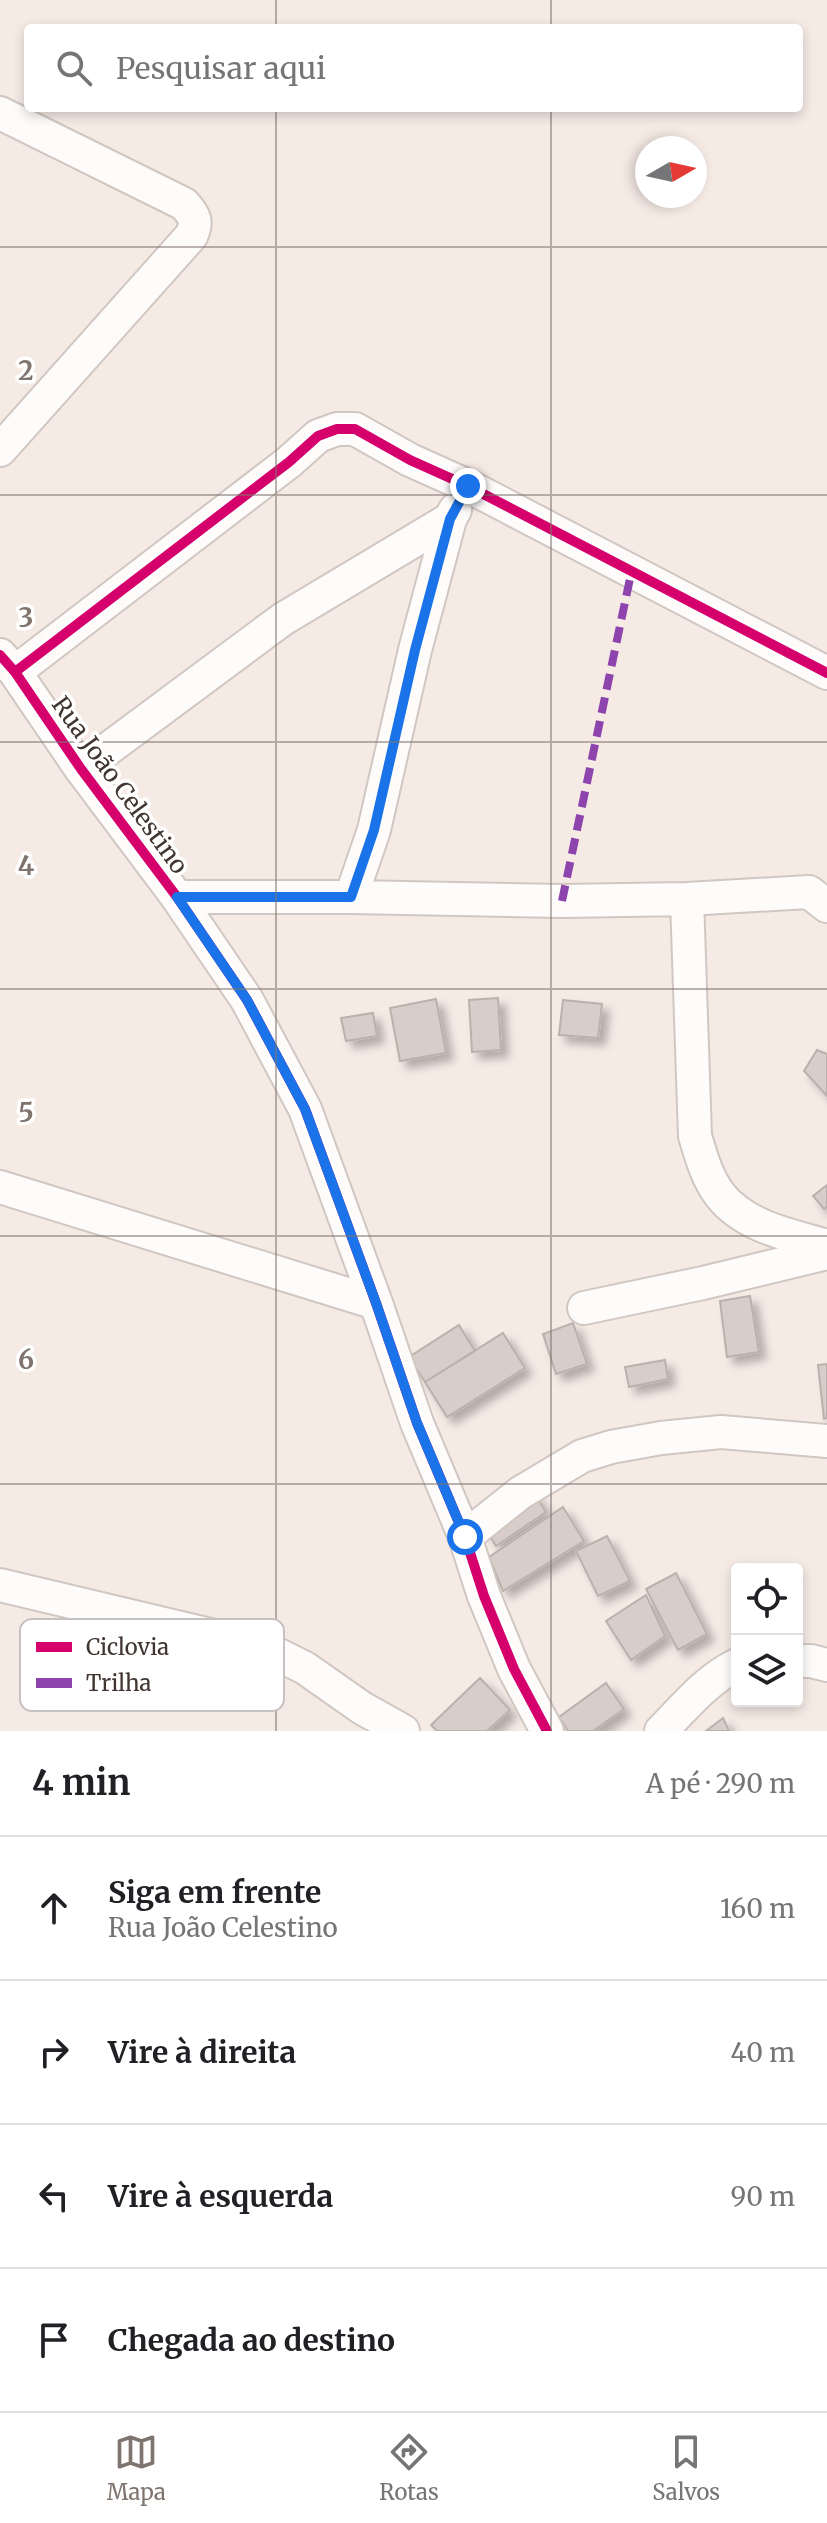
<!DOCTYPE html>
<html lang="pt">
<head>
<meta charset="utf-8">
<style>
	body { margin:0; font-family:Merriweather,serif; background:#f2f2f2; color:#202124 }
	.controls { position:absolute; right:24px; bottom:24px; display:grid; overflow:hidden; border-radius:8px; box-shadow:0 4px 12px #0003 }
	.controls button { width:72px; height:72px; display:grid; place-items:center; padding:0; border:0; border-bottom:2px solid #e0e0e0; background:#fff; color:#202124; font:40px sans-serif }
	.compass { position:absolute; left:635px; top:136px; width:72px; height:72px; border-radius:50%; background:#fff; box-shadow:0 4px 12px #0003; rotate:81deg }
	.stop { position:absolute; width:24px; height:24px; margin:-18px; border:6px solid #1a73e8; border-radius:50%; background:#fff }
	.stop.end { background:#1a73e8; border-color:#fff; box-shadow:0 2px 8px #0008 }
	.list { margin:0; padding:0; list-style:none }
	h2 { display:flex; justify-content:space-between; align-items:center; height:104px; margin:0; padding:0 32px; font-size:34px }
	h2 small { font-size:26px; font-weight:400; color:#757577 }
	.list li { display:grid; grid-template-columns:52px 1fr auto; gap:24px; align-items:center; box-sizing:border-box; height:144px; padding:0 32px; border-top:2px solid #e0e0e0 }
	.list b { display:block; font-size:30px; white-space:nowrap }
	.list p { margin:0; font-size:26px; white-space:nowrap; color:#757577 }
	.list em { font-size:26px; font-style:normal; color:#757577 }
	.icon { flex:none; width:44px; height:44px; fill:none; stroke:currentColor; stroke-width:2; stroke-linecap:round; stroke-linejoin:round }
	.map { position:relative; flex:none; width:827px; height:1731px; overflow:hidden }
	.search { position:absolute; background:#fff; box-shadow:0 4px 12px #0003; left:24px; right:24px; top:24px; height:88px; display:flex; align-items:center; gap:20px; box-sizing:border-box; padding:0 28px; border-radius:8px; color:#757577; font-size:30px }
	.sheet { height:680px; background:#fff }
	nav { display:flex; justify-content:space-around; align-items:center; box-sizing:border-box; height:112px; border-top:2px solid #e0e0e0; background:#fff; font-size:22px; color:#757577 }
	nav a { display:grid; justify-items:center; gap:4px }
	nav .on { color:#80746f }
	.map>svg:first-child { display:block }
	.building { fill:#d8cdc9; stroke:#bbb1ac; stroke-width:2; filter:url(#shadow) }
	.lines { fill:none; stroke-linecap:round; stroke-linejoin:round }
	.minor-casing { stroke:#d1c7c2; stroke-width:36 }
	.minor { stroke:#fefcfb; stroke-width:32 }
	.quiet { stroke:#8e44ad; stroke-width:8; stroke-dasharray:16 8; stroke-linecap:butt }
	.cycleway-casing { stroke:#fff; stroke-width:15 }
	.cycleway { stroke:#d6006c; stroke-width:10 }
	.route { stroke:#1a73e8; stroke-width:10 }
	.grid { fill:none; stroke:#80746f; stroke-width:2; stroke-opacity:0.55 }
	.labels { text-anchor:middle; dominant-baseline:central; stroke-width:7; stroke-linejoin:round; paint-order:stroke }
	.street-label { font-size:24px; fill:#403530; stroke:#fff }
	.key { fill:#fff; stroke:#c6c2c1; stroke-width:2 }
	.key-label { font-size:22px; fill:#403530 }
	.grid-label { font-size:26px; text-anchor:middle; font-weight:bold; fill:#80746f; stroke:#fff; stroke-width:7; stroke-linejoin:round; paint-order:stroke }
</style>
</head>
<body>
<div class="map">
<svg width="827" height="1731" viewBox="0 0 827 1731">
	<defs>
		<filter id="shadow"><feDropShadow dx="7" dy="7" stdDeviation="4" flood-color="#0004"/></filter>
	</defs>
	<rect width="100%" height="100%" fill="#f6eae5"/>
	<path class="building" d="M498,998L501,1050L472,1052L469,1000Z
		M436,999L446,1053L400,1061L390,1008Z
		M563,1000L602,1004L598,1038L559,1035Z
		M373,1013L377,1036L346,1041L341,1018Z
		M817,1050L827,1054V1096L804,1071Z
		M827,1185V1207L824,1209L813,1196Z
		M750,1296L759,1352L727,1357L720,1301Z
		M573,1323L587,1364L556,1374L543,1334Z
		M459,1325L475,1351L425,1382L409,1357Z
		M503,1333L525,1368L447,1417L425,1382Z
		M665,1360L668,1379L629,1387L625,1367Z
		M827,1364V1418L824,1419L818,1365Z
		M534,1493L546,1512L496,1546L484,1526Z
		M563,1507L584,1541L503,1591L489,1557Z
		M607,1536L630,1581L598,1596L576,1551Z
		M676,1573L707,1634L678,1650L646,1589Z
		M646,1595L665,1636L631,1660L606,1621Z
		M480,1678L510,1710L487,1731H437L431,1725Z
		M606,1683L624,1709L593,1731H568L559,1717Z
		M723,1718L729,1731H706Z"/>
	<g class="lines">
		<g class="minor-casing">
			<path id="minor" d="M0,113L184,204C195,216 198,222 191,236L0,450
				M0,655L15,672L81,769L177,897L247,1000L305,1109L376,1303L417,1423L465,1537L484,1596L514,1669L547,1731
				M15,672L289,462L318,436L337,429H355L410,460L468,486L827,673
				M81,769L283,619L450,519
				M177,897H351L562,901L687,899L809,892L827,906
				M351,897L374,830L415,650L450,519L455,510
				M687,899L695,1136C701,1156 707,1178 720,1195C745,1227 790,1235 827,1246
				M0,1187L376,1303
				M584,1308L703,1283L827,1253
				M465,1537L520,1493L582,1456L611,1447L661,1438L721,1432L827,1441
				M0,1585L219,1637L275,1653L305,1668L362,1708L403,1731
				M797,1661H811L827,1665
				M661,1731C684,1708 707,1679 737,1665"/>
		</g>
		<use href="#minor" class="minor"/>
		<path class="quiet" d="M562,901L632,569"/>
		<g class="cycleway-casing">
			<path id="cycleway" d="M0,655L15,672L81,769L177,897L247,1000L305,1109L376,1303L417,1423L465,1537L484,1596L514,1669L547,1731
				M15,672L289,462L318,436L337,429H355L410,460L468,486L827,673"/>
		</g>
		<use href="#cycleway" class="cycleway"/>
	</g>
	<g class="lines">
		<path class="route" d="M465,1537L417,1423L376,1303L305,1109L247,1000L177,897H351L374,830L415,650L450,519L468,486"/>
	</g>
	<path class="grid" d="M276,0V28M551,0V28M276,108V1731M551,108V1731M0,247H827M0,495H827M0,742H827M0,989H827M0,1236H827M0,1484H827"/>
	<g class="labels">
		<g class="street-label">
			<text transform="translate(120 785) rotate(54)">Rua João Celestino</text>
		</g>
	</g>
	<rect x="20" y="1619" width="264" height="92" rx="12" class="key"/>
	<rect x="36" y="1642" width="36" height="10" fill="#d6006c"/>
	<rect x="36" y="1678" width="36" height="10" fill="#8e44ad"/>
	<g class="key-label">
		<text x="86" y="1655">Ciclovia</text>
		<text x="86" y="1691">Trilha</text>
	</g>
	<g class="grid-label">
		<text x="26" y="380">2</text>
		<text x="26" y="627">3</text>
		<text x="26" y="875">4</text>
		<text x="26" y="1122">5</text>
		<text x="26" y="1369">6</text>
	</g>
</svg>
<div class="controls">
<button><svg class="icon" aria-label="locate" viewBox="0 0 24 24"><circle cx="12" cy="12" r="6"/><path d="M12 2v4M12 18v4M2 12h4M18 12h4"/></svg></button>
<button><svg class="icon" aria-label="layers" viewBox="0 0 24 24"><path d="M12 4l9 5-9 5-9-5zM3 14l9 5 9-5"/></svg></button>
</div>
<svg class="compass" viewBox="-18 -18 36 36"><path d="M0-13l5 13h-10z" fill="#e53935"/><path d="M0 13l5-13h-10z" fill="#757577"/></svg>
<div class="stop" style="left:465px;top:1537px"></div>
<div class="stop end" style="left:468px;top:486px"></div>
<div class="search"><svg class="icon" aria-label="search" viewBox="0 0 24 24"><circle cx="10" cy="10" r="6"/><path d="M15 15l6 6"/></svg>Pesquisar aqui</div>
</div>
<section class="sheet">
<h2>4 min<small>A pé · 290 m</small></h2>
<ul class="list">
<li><svg class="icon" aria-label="ahead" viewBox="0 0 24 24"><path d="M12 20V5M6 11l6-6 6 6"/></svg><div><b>Siga em frente</b><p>Rua João Celestino</p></div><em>160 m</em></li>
<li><svg class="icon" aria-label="right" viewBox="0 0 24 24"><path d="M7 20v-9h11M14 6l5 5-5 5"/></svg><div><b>Vire à direita</b></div><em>40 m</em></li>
<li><svg class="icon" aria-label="left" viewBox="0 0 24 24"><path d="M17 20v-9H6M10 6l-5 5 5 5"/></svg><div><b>Vire à esquerda</b></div><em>90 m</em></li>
<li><svg class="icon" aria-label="arrive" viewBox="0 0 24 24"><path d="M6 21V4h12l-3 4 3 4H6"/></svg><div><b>Chegada ao destino</b></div></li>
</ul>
</section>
<nav>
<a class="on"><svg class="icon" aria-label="map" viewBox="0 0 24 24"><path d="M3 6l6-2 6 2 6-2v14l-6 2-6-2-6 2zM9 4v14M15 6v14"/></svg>Mapa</a>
<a><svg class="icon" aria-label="directions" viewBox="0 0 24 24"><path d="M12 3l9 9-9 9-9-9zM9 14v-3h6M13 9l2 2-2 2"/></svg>Rotas</a>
<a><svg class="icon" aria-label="saved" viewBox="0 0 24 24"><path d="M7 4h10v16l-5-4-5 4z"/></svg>Salvos</a>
</nav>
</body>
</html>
